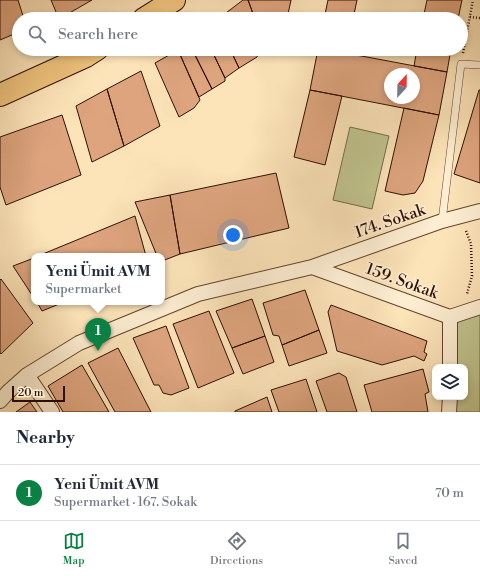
<!DOCTYPE html>
<html lang="en">
<head>
<meta charset="utf-8">
<style>
	body { margin:0; font-family:"Libre Bodoni",serif; background:#f6f6f7; color:#1f2937 }
	.controls { position:absolute; right:12px; bottom:12px; display:grid; overflow:hidden; border-radius:8px; box-shadow:0 2px 6px #0003 }
	.controls button { width:36px; height:36px; display:grid; place-items:center; padding:0; border:0; border-bottom:1px solid #e0e1e3; background:#fff; color:#1f2937; font:20px sans-serif }
	.compass { position:absolute; left:384px; top:68px; width:36px; height:36px; border-radius:50%; background:#fff; box-shadow:0 2px 6px #0003; rotate:22deg }
	.scale { position:absolute; left:12px; bottom:10px; width:53px; box-sizing:border-box; padding-left:4px; border:2px solid #2e0f02; border-top:0; font-size:11px; line-height:14px; white-space:nowrap; color:#2e0f02; -webkit-text-stroke:3px #fdedd1; paint-order:stroke }
	.you { position:absolute; left:233px; top:235px; width:14px; height:14px; margin:-10px; border:3px solid #fff; border-radius:50%; background:#1a73e8; box-shadow:0 0 0 6px #1a73e833 }
	.badge { display:grid; place-items:center; width:26px; height:26px; border-radius:50%; background:#0b8043; color:#fff; font-size:13px; font-weight:700 }
	.pin { position:absolute; translate:-50% -33px; filter:drop-shadow(0 1px 2px #0008) }
	.pin::after { content:''; position:absolute; top:21px; width:14px; height:12px; background:inherit; clip-path:polygon(0 0,100% 0,50% 100%) }
	.popup { position:absolute; left:31px; top:253px; width:134px; height:52px; box-sizing:border-box; display:grid; place-content:center; border-radius:8px; background:#fff; filter:drop-shadow(0 1px 3px #0005); font-size:13px; white-space:nowrap; color:#747a83 }
	.popup b { font-size:15px; color:#1f2937 }
	.popup::after { content:''; position:absolute; left:50%; top:100%; margin-left:-8px; border:8px solid transparent; border-top-color:#fff }
	.list { margin:0; padding:0; list-style:none }
	h2 { display:flex; justify-content:space-between; align-items:center; height:52px; margin:0; padding:0 16px; font-size:17px }
	h2 small { font-size:13px; font-weight:400; color:#747a83 }
	.list li { display:grid; grid-template-columns:26px 1fr auto; gap:12px; align-items:center; box-sizing:border-box; height:56px; padding:0 16px; border-top:1px solid #e0e1e3 }
	.list b { display:block; font-size:15px; white-space:nowrap }
	.list p { margin:0; font-size:13px; white-space:nowrap; color:#747a83 }
	.list em { font-size:13px; font-style:normal; color:#747a83 }
	.icon { flex:none; width:22px; height:22px; fill:none; stroke:currentColor; stroke-width:2; stroke-linecap:round; stroke-linejoin:round }
	.map { position:relative; flex:none; width:480px; height:412px; overflow:hidden }
	.search { position:absolute; background:#fff; box-shadow:0 2px 6px #0003; left:12px; right:12px; top:12px; height:44px; display:flex; align-items:center; gap:10px; box-sizing:border-box; padding:0 14px; border-radius:22px; color:#747a83; font-size:15px }
	.sheet { height:108px; background:#fff }
	nav { display:flex; justify-content:space-around; align-items:center; box-sizing:border-box; height:56px; border-top:1px solid #e0e1e3; background:#fff; font-size:11px; color:#747a83 }
	nav a { display:grid; justify-items:center; gap:2px }
	nav .on { color:#0b8043 }
	.map>svg:first-child { display:block }
	.green { fill:#c0c38e; stroke:#776948 }
	.building { fill:#dda47e; stroke:#2e0f02; fill-rule:evenodd }
	.lines { fill:none; stroke-linecap:round; stroke-linejoin:round }
	.lane-casing { stroke:#624430; stroke-width:8 }
	.street-casing { stroke:#624430; stroke-width:16 }
	.primary-casing { stroke:#2e0f02; stroke-width:24 }
	.path { stroke:#2e0f02; stroke-width:2.5; stroke-dasharray:1 2; stroke-linecap:butt }
	.lane { stroke:#fdedd1; stroke-width:7 }
	.street { stroke:#fdedd1; stroke-width:14 }
	.primary { stroke:#eec27c; stroke-width:22 }
	.labels { text-anchor:middle; dominant-baseline:central; stroke-width:3.5; stroke-linejoin:round; paint-order:stroke }
	.street-label { font-size:16px; fill:#2e0f02; stroke:#fdedd1 }
</style>
</head>
<body>
<div class="map">
<svg width="480" height="412" viewBox="0 0 480 412">
	<rect width="100%" height="100%" fill="#fce3b8"/>
	<filter id="stains"><feTurbulence type="fractalNoise" baseFrequency=".005" numOctaves="4"/><feColorMatrix values="0 0 0 0 .2 0 0 0 0 .09 0 0 0 0 .02 0 0 0 .5 -.17"/></filter>
	<radialGradient id="worn" r=".72"><stop offset=".6" stop-color="#630" stop-opacity="0"/><stop offset="1" stop-color="#630" stop-opacity=".3"/></radialGradient>
	<path class="green" d="M350,127L389,136L372,209L333,200Z
		M480,307V412H456L455,397H465V367H453L450,317Z"/>
	<path class="building" d="M0,0H18L24,19H19V32L0,40Z
		M51,0H92L59,19Z
		M243,0H248L255,19H218Z
		M248,0H291L287,19H255Z
		M328,0H357L353,19H324Z
		M427,0H462L458,19H423Z
		M179,49H192L212,89L199,97L178,50Z
		M192,49H211L225,78V81L212,89Z
		M211,49H230L239,68L225,78Z
		M230,49H259L257,57L239,68Z
		M318,49H324L447,72L439,115L310,90ZM390,74H414V98H390Z
		M324,49H347L346,53Z
		M417,49H451L447,72L414,66Z
		M178,50L200,100L194,108L179,117L155,63Z
		M141,71L160,126L124,146L107,89Z
		M107,89L124,146L92,162L76,106Z
		M310,90L342,96L325,165L294,157Z
		M479,90H480V183L454,174Z
		M404,108L439,115L423,181L415,193L403,195L385,191Z
		M62,115L81,175L6,205L0,187V137Z
		M276,173L289,228L180,254L170,195Z
		M170,195L180,254L162,261V256H157L135,202Z
		M135,216L146,256H38Z
		M34,258V298L13,266Z
		M1,279L33,323L1,354L0,353V280Z
		M305,290L319,330L282,345L279,336L273,335L263,303Z
		M252,299L265,336L232,348L216,311Z
		M37,302H64L42,311Z
		M331,305L427,341L424,352L427,354L424,361L414,356L382,365L337,351L328,312Z
		M209,311L234,373L198,388L173,324Z
		M166,326L189,388L171,395L163,393L159,385H154L133,338Z
		M319,330L327,353L289,366L282,345Z
		M265,336L274,362L243,374L232,348Z
		M118,348L151,412H115L88,363Z
		M82,365L109,412H63L48,386Z
		M423,369L429,392L425,394L428,412H372L364,385Z
		M339,373L346,377L357,412H327L316,381Z
		M306,379L317,412H279L271,390Z
		M267,397L272,412H235V411Z
		M30,402L37,412H16Z"/>
	<g class="lines">
		<g class="lane-casing">
			<path id="lane" d="M442,221L461,64L480,65"/>
		</g>
		<g class="street-casing">
			<path id="street" d="M312,267L450,317L480,307
				M450,367V317
				M27,375L52,412
				M0,401L8,392L27,375L79,343L198,294L312,267L442,221L480,211
				M449,412L450,397"/>
		</g>
		<g class="primary-casing">
			<path id="primary" d="M144,19L174,0
				M0,95L86,56L97,49"/>
		</g>
		<path class="path" d="M470,17L480,18
			M463,53L473,0
			M466,231L471,244L472,276L467,294"/>
		<use href="#lane" class="lane"/>
		<use href="#street" class="street"/>
		<use href="#primary" class="primary"/>
	</g>
	<g class="labels">
		<g class="street-label">
			<text transform="translate(390 221) rotate(-19)">174. Sokak</text>
			<text transform="translate(402 281) rotate(20)">159. Sokak</text>
		</g>
	</g>
	<rect width="100%" height="100%" filter="url(#stains)"/>
	<rect width="100%" height="100%" fill="url(#worn)"/>
</svg>
<div class="controls">
<button><svg class="icon" aria-label="layers" viewBox="0 0 24 24"><path d="M12 4l9 5-9 5-9-5zM3 14l9 5 9-5"/></svg></button>
</div>
<svg class="compass" viewBox="-18 -18 36 36"><path d="M0-13l5 13h-10z" fill="#e53935"/><path d="M0 13l5-13h-10z" fill="#747a83"/></svg>
<div class="scale">20 m</div>
<div class="you"></div>
<div class="pin badge" style="left:98px;top:351px">1</div>
<div class="popup"><b>Yeni Ümit AVM</b>Supermarket</div>
<div class="search"><svg class="icon" aria-label="search" viewBox="0 0 24 24"><circle cx="10" cy="10" r="6"/><path d="M15 15l6 6"/></svg>Search here</div>
</div>
<section class="sheet">
<h2>Nearby<small></small></h2>
<ul class="list">
<li><span class="badge">1</span><div><b>Yeni Ümit AVM</b><p>Supermarket · 167. Sokak</p></div><em>70 m</em></li>
</ul>
</section>
<nav>
<a class="on"><svg class="icon" aria-label="map" viewBox="0 0 24 24"><path d="M3 6l6-2 6 2 6-2v14l-6 2-6-2-6 2zM9 4v14M15 6v14"/></svg>Map</a>
<a><svg class="icon" aria-label="directions" viewBox="0 0 24 24"><path d="M12 3l9 9-9 9-9-9zM9 14v-3h6M13 9l2 2-2 2"/></svg>Directions</a>
<a><svg class="icon" aria-label="saved" viewBox="0 0 24 24"><path d="M7 4h10v16l-5-4-5 4z"/></svg>Saved</a>
</nav>
</body>
</html>
